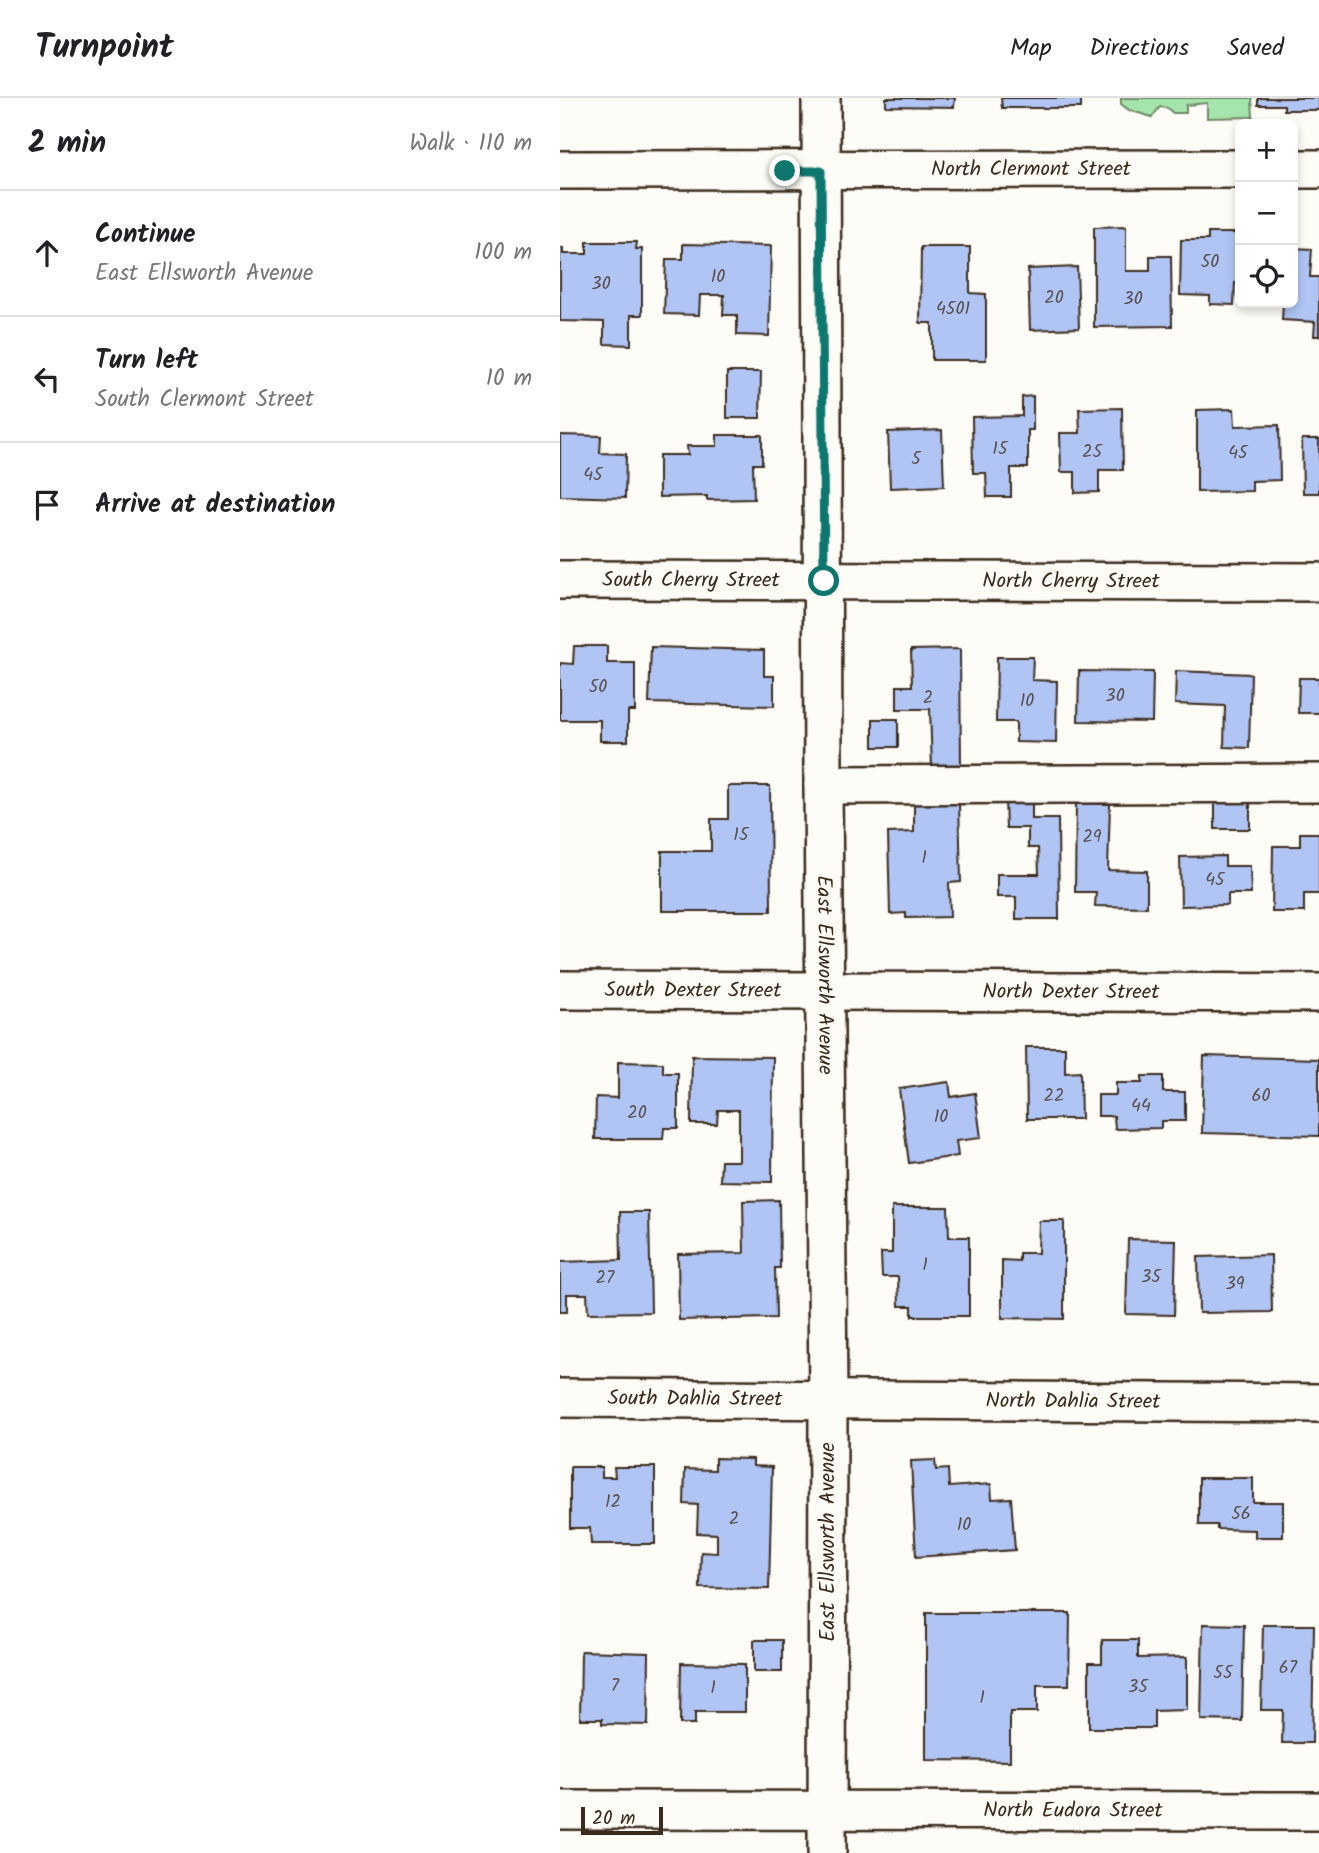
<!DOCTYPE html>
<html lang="en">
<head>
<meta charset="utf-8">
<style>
	body { margin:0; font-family:Kalam,sans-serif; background:#f2f2f2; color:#202124 }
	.controls { position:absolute; right:21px; top:21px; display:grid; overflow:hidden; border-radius:10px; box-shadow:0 4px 10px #0003 }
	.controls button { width:63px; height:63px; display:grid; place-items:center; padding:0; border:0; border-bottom:2px solid #e0e0e0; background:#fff; color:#202124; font:35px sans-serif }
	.scale { position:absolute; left:21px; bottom:18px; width:82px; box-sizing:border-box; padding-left:7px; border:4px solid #3b2a1e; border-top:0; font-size:19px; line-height:24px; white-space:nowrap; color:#3b2a1e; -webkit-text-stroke:5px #fdfcf7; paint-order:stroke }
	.stop { position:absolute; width:21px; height:21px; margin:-16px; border:5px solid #0f766e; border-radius:50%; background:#fff }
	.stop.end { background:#0f766e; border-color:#fff; box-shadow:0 2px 7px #0008 }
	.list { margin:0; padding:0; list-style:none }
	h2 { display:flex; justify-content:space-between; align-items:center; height:91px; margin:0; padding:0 28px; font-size:30px }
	h2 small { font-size:23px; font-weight:400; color:#757577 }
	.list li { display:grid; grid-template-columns:46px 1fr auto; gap:21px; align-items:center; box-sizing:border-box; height:126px; padding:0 28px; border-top:2px solid #e0e0e0 }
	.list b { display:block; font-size:26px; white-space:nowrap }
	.list p { margin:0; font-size:23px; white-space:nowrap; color:#757577 }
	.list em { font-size:23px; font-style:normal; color:#757577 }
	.icon { flex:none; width:38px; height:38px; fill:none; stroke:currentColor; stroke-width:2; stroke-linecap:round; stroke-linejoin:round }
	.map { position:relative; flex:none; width:759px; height:1755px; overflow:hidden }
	header { display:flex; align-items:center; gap:42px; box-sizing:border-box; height:98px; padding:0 35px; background:#fff; border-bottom:2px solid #e0e0e0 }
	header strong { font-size:33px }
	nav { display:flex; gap:38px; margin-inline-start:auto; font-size:24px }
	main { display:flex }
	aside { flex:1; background:#fff }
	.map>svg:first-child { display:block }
	.green { fill:#a5e4ac; stroke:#708765; stroke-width:2 }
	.building { fill:#b0c5f4; stroke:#3b2a1e; stroke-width:2 }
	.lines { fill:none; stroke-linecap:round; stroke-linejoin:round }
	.minor-casing { stroke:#3b2a1e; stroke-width:42 }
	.minor { stroke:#fdfcf7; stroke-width:37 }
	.route { stroke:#0f766e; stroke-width:9 }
	.labels { text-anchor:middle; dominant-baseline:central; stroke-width:6; stroke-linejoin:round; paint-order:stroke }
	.number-label { font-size:18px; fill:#585154 }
	.street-label { font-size:21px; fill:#3b2a1e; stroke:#fdfcf7 }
</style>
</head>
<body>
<header>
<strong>Turnpoint</strong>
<nav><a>Map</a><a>Directions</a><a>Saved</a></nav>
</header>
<main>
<aside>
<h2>2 min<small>Walk · 110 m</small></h2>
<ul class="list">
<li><svg class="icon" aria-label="ahead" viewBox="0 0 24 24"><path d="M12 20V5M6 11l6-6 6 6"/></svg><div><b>Continue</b><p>East Ellsworth Avenue</p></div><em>100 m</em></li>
<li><svg class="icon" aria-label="left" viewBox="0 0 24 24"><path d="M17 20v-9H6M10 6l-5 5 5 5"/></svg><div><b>Turn left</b><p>South Clermont Street</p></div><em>10 m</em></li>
<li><svg class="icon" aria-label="arrive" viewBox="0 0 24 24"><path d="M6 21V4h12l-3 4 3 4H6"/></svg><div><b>Arrive at destination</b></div></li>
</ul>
</aside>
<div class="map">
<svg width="759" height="1755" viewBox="0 0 759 1755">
	<rect width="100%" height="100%" fill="#fdfcf7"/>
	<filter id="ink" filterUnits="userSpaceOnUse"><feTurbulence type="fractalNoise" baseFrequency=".0143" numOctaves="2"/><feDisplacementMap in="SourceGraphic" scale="14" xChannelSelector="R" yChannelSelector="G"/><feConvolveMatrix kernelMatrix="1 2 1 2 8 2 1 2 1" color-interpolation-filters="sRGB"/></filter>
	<g filter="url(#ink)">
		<path class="green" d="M561,0H692L693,19L647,20V5L626,7V15H613L607,10L600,9L592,19L569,12L561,6Z"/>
		<path class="building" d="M326,0H395L394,9L326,8Z
			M441,0H541H521V10H442Z
			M698,0H759V12H724V7H698Z
			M566,128V173H590V158H611L612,228L534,229V129Z
			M648,135H680V185H675L674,207L650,206V198L620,197L621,142H648Z
			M27,144H77L76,151H82V217H71V247L44,246V224L0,223V150H3V156H27Z
			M123,146L211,148L209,238L177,237V217H163L164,197H140L139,217L104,216L106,161H123Z
			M361,149H410V195L426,196V262H372V225H360Z
			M733,150L752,151L750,179H759V238H754L755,224L722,222L723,205H733Z
			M517,169L519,230L470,232L468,171Z
			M167,274H201L200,320H167Z
			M473,298V332H468V370H451V399H427L426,375H413L412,319L462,318V299Z
			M562,310L563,372H539V394L515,395V374H501L500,335H520L519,311Z
			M674,311L675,328L719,327L720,382L692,383V393L637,394V312Z
			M382,332L384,388L330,390L328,334Z
			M0,337L41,338L40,355L66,356L65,400L0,398Z
			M157,337H202V366H193L194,401L147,402V398L99,399V357H128L127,348H157Z
			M742,341H759V395H743Z
			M14,548H47V565H75V613H68V643H40V622H0V565L13,566Z
			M91,549L204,552V578H214V608L89,605Z
			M400,551L401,669L372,670L370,611H337V588H352L351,552Z
			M437,559H473L472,582L497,583L496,645L456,644V624H436Z
			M519,573L593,574L592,624L518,623Z
			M616,573L691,576L689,650L664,649L665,608L615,606Z
			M739,580H759V615H738Z
			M313,621H338V649H313Z
			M168,688H210L211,813H102V753H151V721H168Z
			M655,697H690V731H655Z
			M445,702H472V721H498L499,821H456V799H437V776H479L478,750H468V730H446Z
			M399,704L401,784L389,785L390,819L346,820V815L330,816L328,735L354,734V706Z
			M516,705L550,706L548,772L587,773V809L535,808L536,794H515Z
			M740,735H759V796H744V814H712L713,748H740Z
			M665,758V768H690L691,796H668V807L621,808L620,759Z
			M466,949H505V975L520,974L521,1021H467Z
			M132,958L213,959L212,1084L160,1083L161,1063H179V1012H158L157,1026H131Z
			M644,958L759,961V1038L642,1035Z
			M58,964L103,965V975H118V1030H104L103,1041H35L36,999L58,1000Z
			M582,978H603V994H625V1023H601V1030L555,1031L554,1018H538V997H556V985H582Z
			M389,984L391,999L415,995L421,1040L396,1043L398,1058L349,1065L339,991Z
			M219,1102L220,1170H215L216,1220L119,1222L118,1156L184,1155L183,1103Z
			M332,1109H388L389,1139H409V1218H352V1208H339L338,1179H322L321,1155H332Z
			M60,1114H89L91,1214L28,1215L27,1196H7V1214H0V1164L61,1162Z
			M479,1123H504V1221L442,1220V1162L459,1163V1155H478Z
			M568,1141L616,1142L614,1217L566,1216Z
			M711,1157L712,1214L639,1215L638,1159Z
			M155,1360L193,1361V1368L212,1369L209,1491L140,1490L141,1454L157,1455V1436L137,1435L138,1407L124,1406L125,1371L155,1372Z
			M375,1362L376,1372L388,1371L389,1389L431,1386L432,1401L451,1400L455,1452L356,1459L351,1363Z
			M10,1369H42V1379H55L54,1369H95V1446H31L30,1430H10Z
			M639,1380H693V1404H723V1439H695V1432L657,1431V1427H639Z
			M366,1515H510L509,1587H477V1614H450V1663L366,1662Z
			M643,1526L684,1527L682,1623L641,1622Z
			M703,1527H754L752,1645H722L723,1612H701Z
			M194,1542H222V1574H194Z
			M542,1542H578V1560L627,1559V1612L594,1613V1630H529V1565H542Z
			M21,1553L89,1555L88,1627L42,1626V1621H20Z
			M121,1565L185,1566V1614H135V1626H120Z"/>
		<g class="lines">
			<g class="minor-casing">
				<g id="minor">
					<path id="s1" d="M261,0L263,687L268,1301L267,1755"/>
					<path d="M733,71H759"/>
					<path id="s2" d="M0,72L680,71"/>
					<path id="s3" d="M0,482L759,484"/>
					<path d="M263,687L759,685"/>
					<path id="s4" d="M0,892L759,895"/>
					<path id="s5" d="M0,1300L759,1305"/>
					<path id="s6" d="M0,1712L759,1713"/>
				</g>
			</g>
			<use href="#minor" class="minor"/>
		</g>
	</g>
	<g class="lines" filter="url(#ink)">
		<path class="route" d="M225,73H261L264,483"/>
	</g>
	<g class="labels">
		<g class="number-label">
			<text x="650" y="164">50</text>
			<text x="158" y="179">10</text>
			<text x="41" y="186">30</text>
			<text x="494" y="200">20</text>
			<text x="573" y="201">30</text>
			<text x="393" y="211">4501</text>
			<text x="440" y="351">15</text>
			<text x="532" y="354">25</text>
			<text x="678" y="355">45</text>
			<text x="356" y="361">5</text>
			<text x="33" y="377">45</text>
			<text x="38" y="589">50</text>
			<text x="555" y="598">30</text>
			<text x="368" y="600">2</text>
			<text x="467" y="603">10</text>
			<text x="181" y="737">15</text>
			<text x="532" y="739">29</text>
			<text x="364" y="760">1</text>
			<text x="655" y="782">45</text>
			<text x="494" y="998">22</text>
			<text x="701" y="998">60</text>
			<text x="581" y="1008">44</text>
			<text x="77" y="1015">20</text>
			<text x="381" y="1019">10</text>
			<text x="365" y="1167">1</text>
			<text x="591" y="1179">35</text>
			<text x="45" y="1180">27</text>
			<text x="675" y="1186">39</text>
			<text x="53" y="1404">12</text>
			<text x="681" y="1416">56</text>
			<text x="174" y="1421">2</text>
			<text x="404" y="1427">10</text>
			<text x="728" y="1570">67</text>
			<text x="663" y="1575">55</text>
			<text x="55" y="1588">7</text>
			<text x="578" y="1589">35</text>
			<text x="153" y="1590">1</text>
			<text x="422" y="1600">1</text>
		</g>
		<g class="street-label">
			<text stroke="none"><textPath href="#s2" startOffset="471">North Clermont Street</textPath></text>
			<text stroke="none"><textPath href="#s3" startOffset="131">South Cherry Street</textPath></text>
			<text stroke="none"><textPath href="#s3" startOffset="511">North Cherry Street</textPath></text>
			<text stroke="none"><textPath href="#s1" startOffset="877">East Ellsworth Avenue</textPath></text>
			<text stroke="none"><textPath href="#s4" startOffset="133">South Dexter Street</textPath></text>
			<text stroke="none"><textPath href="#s4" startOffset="511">North Dexter Street</textPath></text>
			<text stroke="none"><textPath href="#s5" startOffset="135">South Dahlia Street</textPath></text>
			<text stroke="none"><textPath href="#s5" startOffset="513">North Dahlia Street</textPath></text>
			<text transform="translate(268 1444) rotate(-90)">East Ellsworth Avenue</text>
			<text stroke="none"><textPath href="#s6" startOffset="513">North Eudora Street</textPath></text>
		</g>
	</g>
</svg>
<div class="controls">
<button>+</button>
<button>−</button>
<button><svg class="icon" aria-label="locate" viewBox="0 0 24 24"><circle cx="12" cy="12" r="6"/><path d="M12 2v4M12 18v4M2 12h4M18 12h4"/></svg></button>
</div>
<div class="scale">20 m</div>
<div class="stop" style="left:264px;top:483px"></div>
<div class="stop end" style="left:225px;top:73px"></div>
</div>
</main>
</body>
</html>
